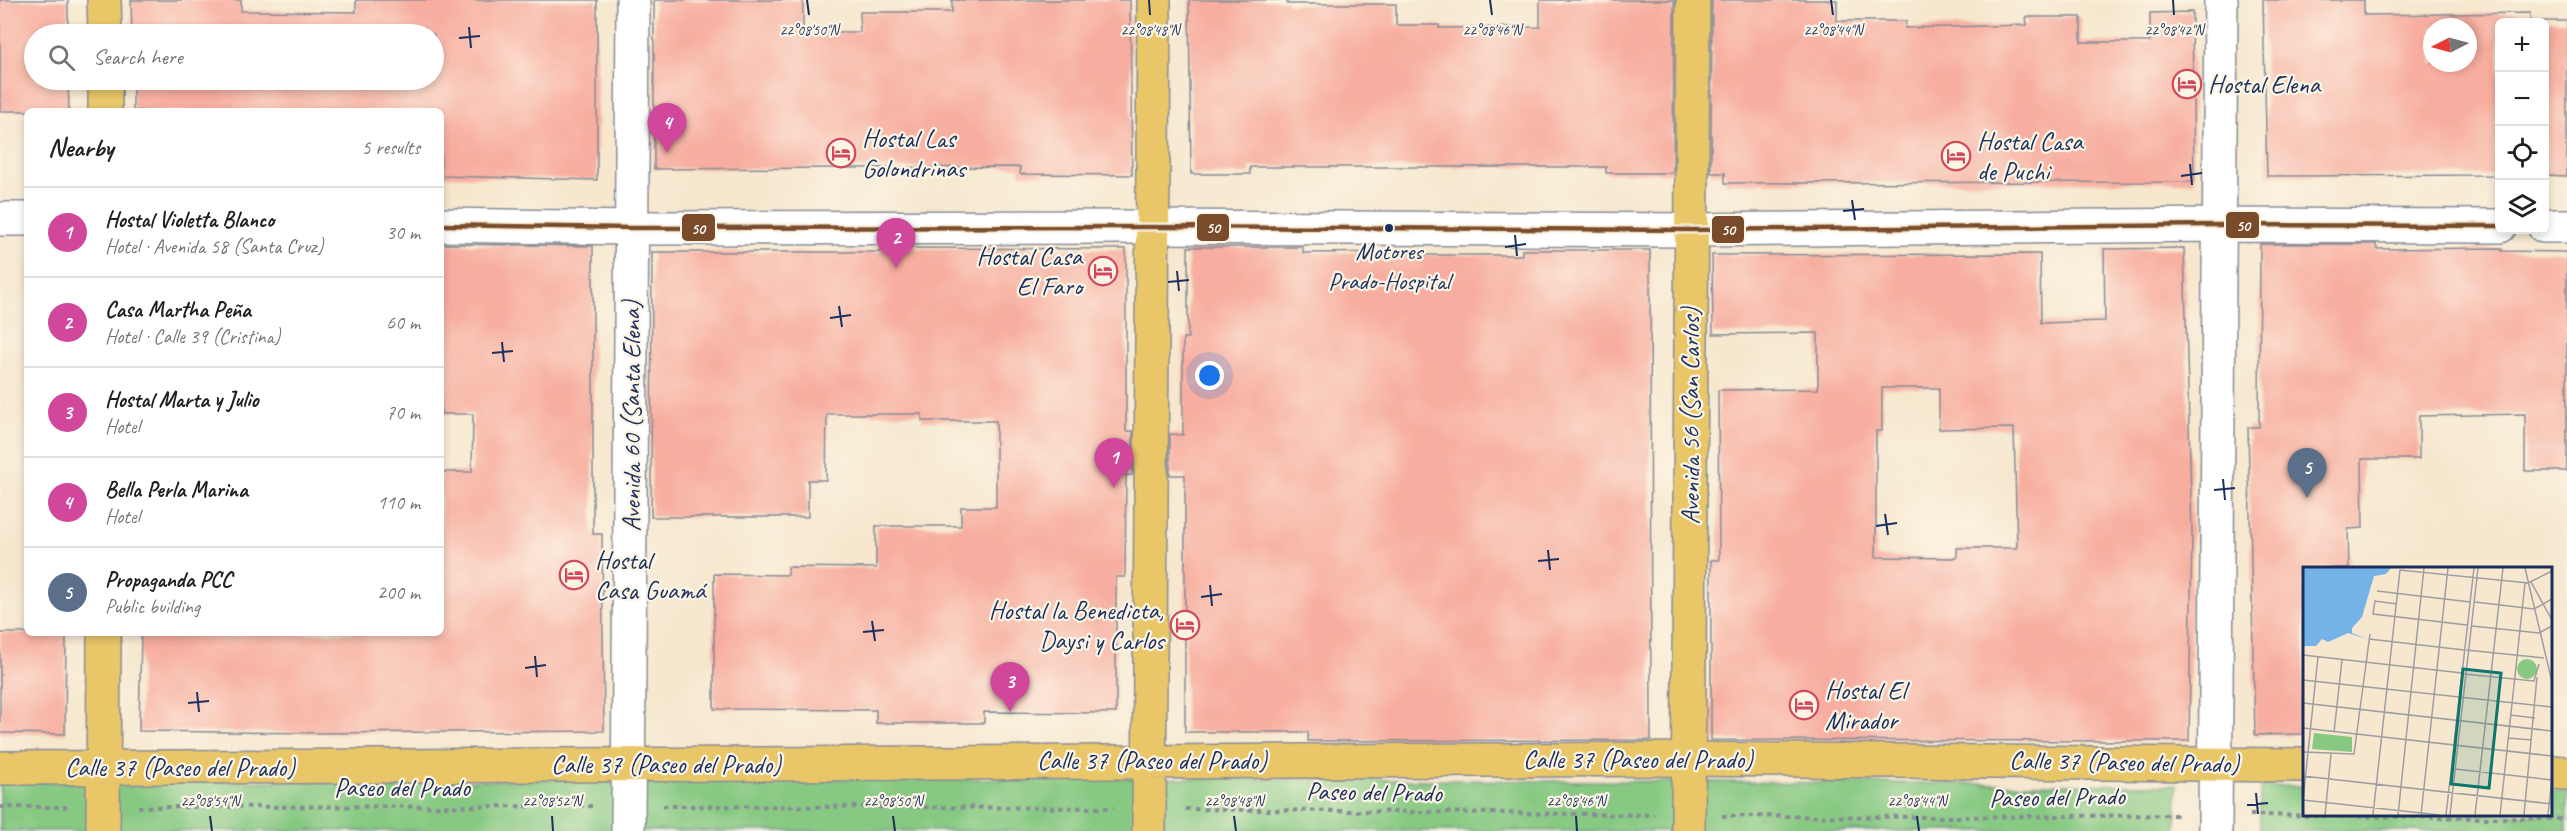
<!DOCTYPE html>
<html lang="en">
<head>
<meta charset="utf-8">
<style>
	body { margin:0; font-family:Caveat,sans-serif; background:#f2f2f2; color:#202124 }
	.controls { position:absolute; right:18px; top:18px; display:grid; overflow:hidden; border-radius:9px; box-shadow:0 3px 9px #0003 }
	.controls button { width:54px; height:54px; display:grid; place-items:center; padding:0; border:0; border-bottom:2px solid #e0e0e0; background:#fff; color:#202124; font:30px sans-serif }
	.compass { position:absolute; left:2423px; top:18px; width:54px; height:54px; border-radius:50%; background:#fff; box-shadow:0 3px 9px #0003; rotate:264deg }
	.you { position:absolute; left:1210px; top:376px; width:21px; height:21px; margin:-15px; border:4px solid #fff; border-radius:50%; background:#1a73e8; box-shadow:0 0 0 9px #1a73e833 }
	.badge { display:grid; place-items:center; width:39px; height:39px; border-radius:50%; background:#111827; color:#fff; font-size:20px; font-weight:700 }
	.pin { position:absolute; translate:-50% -50px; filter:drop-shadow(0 2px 3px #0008) }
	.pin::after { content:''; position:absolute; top:32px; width:21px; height:18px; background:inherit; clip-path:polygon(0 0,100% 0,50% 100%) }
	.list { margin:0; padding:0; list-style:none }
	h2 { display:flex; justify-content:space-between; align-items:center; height:78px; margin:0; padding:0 24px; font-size:26px }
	h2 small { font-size:20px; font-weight:400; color:#757577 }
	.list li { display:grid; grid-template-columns:39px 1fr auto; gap:18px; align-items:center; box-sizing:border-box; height:90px; padding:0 24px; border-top:2px solid #e0e0e0 }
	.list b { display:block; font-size:22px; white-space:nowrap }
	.list p { margin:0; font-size:20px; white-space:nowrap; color:#757577 }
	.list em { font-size:20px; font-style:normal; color:#757577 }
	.icon { flex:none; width:33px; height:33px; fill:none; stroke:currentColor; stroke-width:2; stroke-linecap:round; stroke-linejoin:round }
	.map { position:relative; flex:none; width:2567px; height:831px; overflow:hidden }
	.search { position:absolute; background:#fff; box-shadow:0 3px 9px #0003; left:24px; top:24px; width:420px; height:66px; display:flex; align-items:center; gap:15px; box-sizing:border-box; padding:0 21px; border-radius:33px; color:#757577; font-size:22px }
	.panel { position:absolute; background:#fff; box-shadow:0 3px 9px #0003; left:24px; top:108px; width:420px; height:528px; border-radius:9px }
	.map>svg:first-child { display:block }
	.green { fill:#87c982; stroke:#517c70; stroke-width:1.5 }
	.building { fill:#f7ad9f; fill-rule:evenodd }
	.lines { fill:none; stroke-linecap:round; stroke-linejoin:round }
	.minor-casing { stroke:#888b96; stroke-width:36 }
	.major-casing { stroke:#888b96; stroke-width:36 }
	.path { stroke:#888b96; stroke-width:4; stroke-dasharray:4.5 4.5; stroke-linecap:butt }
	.minor { stroke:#fff; stroke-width:33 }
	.major { stroke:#e9c769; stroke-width:33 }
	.bus-1-casing { stroke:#fcf5e5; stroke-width:9 }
	.bus-1 { stroke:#7a4b2a; stroke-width:4.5 }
	.ticks { fill:none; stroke:#1b2f5e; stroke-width:2 }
	.bus-dot { fill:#1b2f5e; stroke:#fcf5e5; stroke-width:2 }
	.labels { text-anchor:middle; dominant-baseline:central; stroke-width:4.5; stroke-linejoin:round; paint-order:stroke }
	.bus-label { font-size:24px; fill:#1b2f5e; stroke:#fcf5e5 }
	.poi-label { font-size:26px; fill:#1b2f5e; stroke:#fcf5e5; text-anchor:start }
	.street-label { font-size:26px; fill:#1b2f5e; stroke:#fcf5e5 }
	.inset-road { fill:none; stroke:#9e9da1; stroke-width:1.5 }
	.view { fill:#0f766e; fill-opacity:0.15; stroke:#0f766e; stroke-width:3 }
	.inset-edge { fill:none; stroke:#1b2f5e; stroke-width:3 }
	.ticks-label { font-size:15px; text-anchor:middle; fill:#1b2f5e; stroke:#fcf5e5; stroke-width:4.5; stroke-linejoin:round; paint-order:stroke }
	.line-badge { stroke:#fcf5e5; stroke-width:2 }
	.badge-label { font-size:16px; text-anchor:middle; font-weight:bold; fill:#fff }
</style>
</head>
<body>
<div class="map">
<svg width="2567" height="831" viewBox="0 0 2567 831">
	<rect width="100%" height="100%" fill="#fcf5e5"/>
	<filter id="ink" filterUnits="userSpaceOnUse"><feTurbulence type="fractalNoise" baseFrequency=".0167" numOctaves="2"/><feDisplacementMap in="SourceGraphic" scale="12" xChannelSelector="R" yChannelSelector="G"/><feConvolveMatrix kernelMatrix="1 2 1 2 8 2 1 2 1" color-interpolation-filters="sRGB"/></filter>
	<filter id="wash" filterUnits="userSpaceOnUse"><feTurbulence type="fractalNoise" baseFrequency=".008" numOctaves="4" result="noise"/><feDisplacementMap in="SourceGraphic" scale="24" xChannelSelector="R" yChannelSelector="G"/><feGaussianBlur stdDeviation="1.35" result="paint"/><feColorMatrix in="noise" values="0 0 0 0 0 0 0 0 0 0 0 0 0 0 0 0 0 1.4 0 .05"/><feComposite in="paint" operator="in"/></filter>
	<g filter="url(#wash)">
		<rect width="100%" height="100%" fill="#f6e7ce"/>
		<path class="green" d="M1150,778L2177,785L2176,831H0V782Z
			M2260,786H2304V814H2550L2551,790L2567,791V831H2260Z"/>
		<g id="blocks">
			<path class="building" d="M0,0H68V34H34V80H68L69,111H0Z
				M131,0H241V11L356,12V0H597V180L441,176V111H133V80H434V34H132Z
				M654,0H803V32H860V12H952V0H1130L1132,175L1020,174V167L654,169Z
				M1189,0H1287V4H1396V25H1439V28L1540,27V0H1674L1673,173H1606V167H1250V174H1191Z
				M1712,0H1837V21H1906L1905,28L2027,25L2026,17H2081V42H2150V13L2192,12L2194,182L1725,183V173H1711Z
				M2263,0H2364V15L2530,13V21H2567V176L2544,175V22H2499V175L2267,176ZM2432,27H2468V63H2432Z
				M441,244L593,246V534H602L604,731L314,733L139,731L141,633H441V472H472L473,414H441Z
				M2260,244H2376L2377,249L2502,248V251L2567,252V471H2525V414L2419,416V459H2362L2363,528L2348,529L2349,568H2304V734L2255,735L2248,427H2259Z
				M1188,247H1303V253L1421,252V255H1522V250H1650L1651,740L1308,741V732H1185V475H1170V434L1183,435V338H1188Z
				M881,248L1126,249V431H1133L1132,475H1126L1125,577H1116V713L984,712V723H876V710L714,709V574L788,575V567L876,568V526H961V507H996V421H922V414H827L826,480H808V517H651L652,252H881Z
				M2184,248L2192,532L2189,741L1711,740V560H1719L1718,390L1818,389V333L1713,334L1712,255L2040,254L2041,323L2105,321L2104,249ZM1882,388H1939V429L2014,428L2017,548H1957V558L1876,557V431H1882Z
				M0,633H66L65,734L0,733Z"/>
		</g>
	</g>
	<g filter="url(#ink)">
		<use href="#blocks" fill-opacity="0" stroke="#888b96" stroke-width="1.5"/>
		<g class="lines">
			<g class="minor-casing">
				<path id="minor" d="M0,219H27
					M441,225L632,228L1153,227L1691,230L2219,225L2500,226
					M2544,226H2567
					M628,831L633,0
					M2215,831L2221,0"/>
			</g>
			<g class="major-casing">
				<path id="major" d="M104,0L105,34
					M105,80V111
					M0,768L1688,759L2304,765
					M2550,772L2567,773
					M103,831L104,633
					M1149,831L1154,0
					M1688,831L1693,0"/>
			</g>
			<path class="path" d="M663,806L1114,808
				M0,807H67
				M138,807L592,806
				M1185,809L1654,815
				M2250,815L2567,819
				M1722,816L1945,817L2179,815"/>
			<use href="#minor" class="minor"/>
			<use href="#major" class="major"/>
			<g class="bus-1-casing">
				<path id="bus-1" d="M441,225L632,228L1153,227L1691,230L2219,225L2500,226"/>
			</g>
			<use href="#bus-1" class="bus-1"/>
		</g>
	</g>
	<path class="ticks" d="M807,0L809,15M1149,0L1150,15M1490,0L1492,15M1831,0L1833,15M2173,0L2174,15M469,27L471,48M459,38L480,36M2190,164L2192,185M2181,176L2202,173M1852,200L1855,220M1843,211L1864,209M1515,235L1517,256M1505,247L1526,244M1177,271L1179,291M1168,282L1189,280M839,306L842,327M830,318L851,315M502,342L504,362M492,353L513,351M2223,479L2225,500M2214,490L2235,488M1885,514L1888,535M1876,526L1897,523M1548,550L1550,570M1538,561L1559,559M1210,585L1212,606M1201,597L1222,594M872,621L875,641M863,632L884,630M535,656L537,677M525,668L546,665M197,692L199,712M188,703L209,701M2256,793L2258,814M2247,805L2268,803M210,816L212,831M552,816L553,831M893,816L895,831M1234,816L1236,831M1576,816L1577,831M1917,816L1919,831"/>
	<defs>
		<g id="hotel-ring" transform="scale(1.5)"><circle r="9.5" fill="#fcf5e5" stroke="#d1495b" stroke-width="1.5"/><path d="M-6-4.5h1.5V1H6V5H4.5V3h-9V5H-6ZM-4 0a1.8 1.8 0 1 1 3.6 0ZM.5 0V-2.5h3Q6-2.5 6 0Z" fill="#d1495b"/></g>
	</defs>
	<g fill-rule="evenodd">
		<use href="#hotel-ring" x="2187" y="84"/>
		<use href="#hotel-ring" x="841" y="153"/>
		<use href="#hotel-ring" x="1956" y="156"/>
		<use href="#hotel-ring" x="1103" y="271"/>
		<use href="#hotel-ring" x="574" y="575"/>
		<use href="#hotel-ring" x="1185" y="625"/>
		<use href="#hotel-ring" x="1804" y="705"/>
	</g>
	<circle class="bus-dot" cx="1389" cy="228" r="5"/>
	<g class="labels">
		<g class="bus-label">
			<text x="1389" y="251">Motores<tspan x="1389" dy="30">Prado-Hospital</tspan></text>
		</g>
		<g class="poi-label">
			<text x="2208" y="84">Hostal Elena</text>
			<text x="862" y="138">Hostal Las<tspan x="862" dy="30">Golondrinas</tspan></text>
			<text x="1977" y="141">Hostal Casa<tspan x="1977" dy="30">de Puchi</tspan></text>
			<text x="1082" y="256" text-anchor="end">Hostal Casa<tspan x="1082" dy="30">El Faro</tspan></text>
			<text x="595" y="560">Hostal<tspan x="595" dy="30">Casa Guamá</tspan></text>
			<text x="1164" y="610" text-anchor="end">Hostal la Benedicta,<tspan x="1164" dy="30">Daysi y Carlos</tspan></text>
			<text x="1825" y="690">Hostal El<tspan x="1825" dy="30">Mirador</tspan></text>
		</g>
		<g class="street-label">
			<text transform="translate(631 416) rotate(-90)">Avenida 60 (Santa Elena)</text>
			<text transform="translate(1690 416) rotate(-90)">Avenida 56 (San Carlos)</text>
			<text x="1638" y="759">Calle 37 (Paseo del Prado)</text>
			<text x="1152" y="760">Calle 37 (Paseo del Prado)</text>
			<text transform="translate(2124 762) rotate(1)">Calle 37 (Paseo del Prado)</text>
			<text x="666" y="764">Calle 37 (Paseo del Prado)</text>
			<text x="180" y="767">Calle 37 (Paseo del Prado)</text>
			<text x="402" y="787">Paseo del Prado</text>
			<text transform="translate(1374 792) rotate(1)">Paseo del Prado</text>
			<text transform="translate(2057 797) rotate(-1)">Paseo del Prado</text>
		</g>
	</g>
	<g transform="translate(2303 567)">
		<rect width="249" height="249" fill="#f6e7ce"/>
		<path d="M214 102a10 10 0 1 1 20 0a10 10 0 1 1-20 0ZM11,166L49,170V185L9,182Z" fill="#87c982"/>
		<path d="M0,1H88L83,7L71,9L59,50L49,61V66L64,72L45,66L25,75L19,72L13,79H0Z" fill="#74b2e7"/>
		<path class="inset-road" d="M222,1L249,115M228,15L249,53M74,24L167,35M172,35L231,42L249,32M94,37L72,34L70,47L164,58M169,59L236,66L249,59M66,72L161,83M163,83L241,91M0,88L159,106M161,107L231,114L236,97M0,113L249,140M0,136L249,164M207,148L232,151M0,161L249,189M31,165L39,93M205,171L229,173M0,185L51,187L67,67M152,202L249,213M0,209L249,237M0,233L15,90M0,233L136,248M22,248L28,187M70,248L97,3L225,16L249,4M95,248L121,1M118,248L145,1M143,248L171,1M147,248L175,1M172,248L200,1M197,248L222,16M221,248L234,110M245,248L249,211"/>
		<path class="view" d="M160,102L198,106L186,221L148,217Z"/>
		<rect width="249" height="249" class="inset-edge"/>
	</g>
	<g class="ticks-label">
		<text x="809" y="35">22°08'50"N</text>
		<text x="1150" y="35">22°08'48"N</text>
		<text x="1492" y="35">22°08'46"N</text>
		<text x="1833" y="35">22°08'44"N</text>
		<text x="2174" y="35">22°08'42"N</text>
		<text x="210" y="806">22°08'54"N</text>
		<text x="552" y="806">22°08'52"N</text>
		<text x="893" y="806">22°08'50"N</text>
		<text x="1234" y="806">22°08'48"N</text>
		<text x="1576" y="806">22°08'46"N</text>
		<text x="1917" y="806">22°08'44"N</text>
	</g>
	<g class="line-badge">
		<rect x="2225" y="211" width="35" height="28" rx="6" fill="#7a4b2a"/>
		<rect x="1196" y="213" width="34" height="29" rx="6" fill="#7a4b2a"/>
		<rect x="681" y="213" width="35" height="29" rx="6" fill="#7a4b2a"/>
		<rect x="1711" y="215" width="34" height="29" rx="6" fill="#7a4b2a"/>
	</g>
	<g class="badge-label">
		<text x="2243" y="231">50</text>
		<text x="1213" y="233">50</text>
		<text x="698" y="234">50</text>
		<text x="1728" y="235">50</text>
	</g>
</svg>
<div class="controls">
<button>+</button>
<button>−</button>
<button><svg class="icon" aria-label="locate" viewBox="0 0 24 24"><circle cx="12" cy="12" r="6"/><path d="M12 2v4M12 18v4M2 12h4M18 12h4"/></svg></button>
<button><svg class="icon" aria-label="layers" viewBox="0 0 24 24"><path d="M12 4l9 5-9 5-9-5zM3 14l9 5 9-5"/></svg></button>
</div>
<svg class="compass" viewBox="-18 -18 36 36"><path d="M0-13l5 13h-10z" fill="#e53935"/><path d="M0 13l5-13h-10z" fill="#757577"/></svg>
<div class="you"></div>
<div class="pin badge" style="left:1114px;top:488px;background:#d1479c">1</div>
<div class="pin badge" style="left:896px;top:268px;background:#d1479c">2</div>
<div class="pin badge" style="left:1010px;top:712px;background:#d1479c">3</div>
<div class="pin badge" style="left:667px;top:153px;background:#d1479c">4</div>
<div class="pin badge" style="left:2307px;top:498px;background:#5c6f8a">5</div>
<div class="search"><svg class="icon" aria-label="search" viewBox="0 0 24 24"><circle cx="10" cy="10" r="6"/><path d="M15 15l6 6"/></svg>Search here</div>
<section class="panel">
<h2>Nearby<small>5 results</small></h2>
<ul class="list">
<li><span class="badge" style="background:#d1479c">1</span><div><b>Hostal Violetta Blanco</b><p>Hotel · Avenida 58 (Santa Cruz)</p></div><em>30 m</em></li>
<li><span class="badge" style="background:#d1479c">2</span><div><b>Casa Martha Peña</b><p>Hotel · Calle 39 (Cristina)</p></div><em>60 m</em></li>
<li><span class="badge" style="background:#d1479c">3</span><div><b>Hostal Marta y Julio</b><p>Hotel</p></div><em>70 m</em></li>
<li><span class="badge" style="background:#d1479c">4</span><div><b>Bella Perla Marina</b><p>Hotel</p></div><em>110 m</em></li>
<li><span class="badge" style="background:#5c6f8a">5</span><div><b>Propaganda PCC</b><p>Public building</p></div><em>200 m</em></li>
</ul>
</section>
</div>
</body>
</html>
